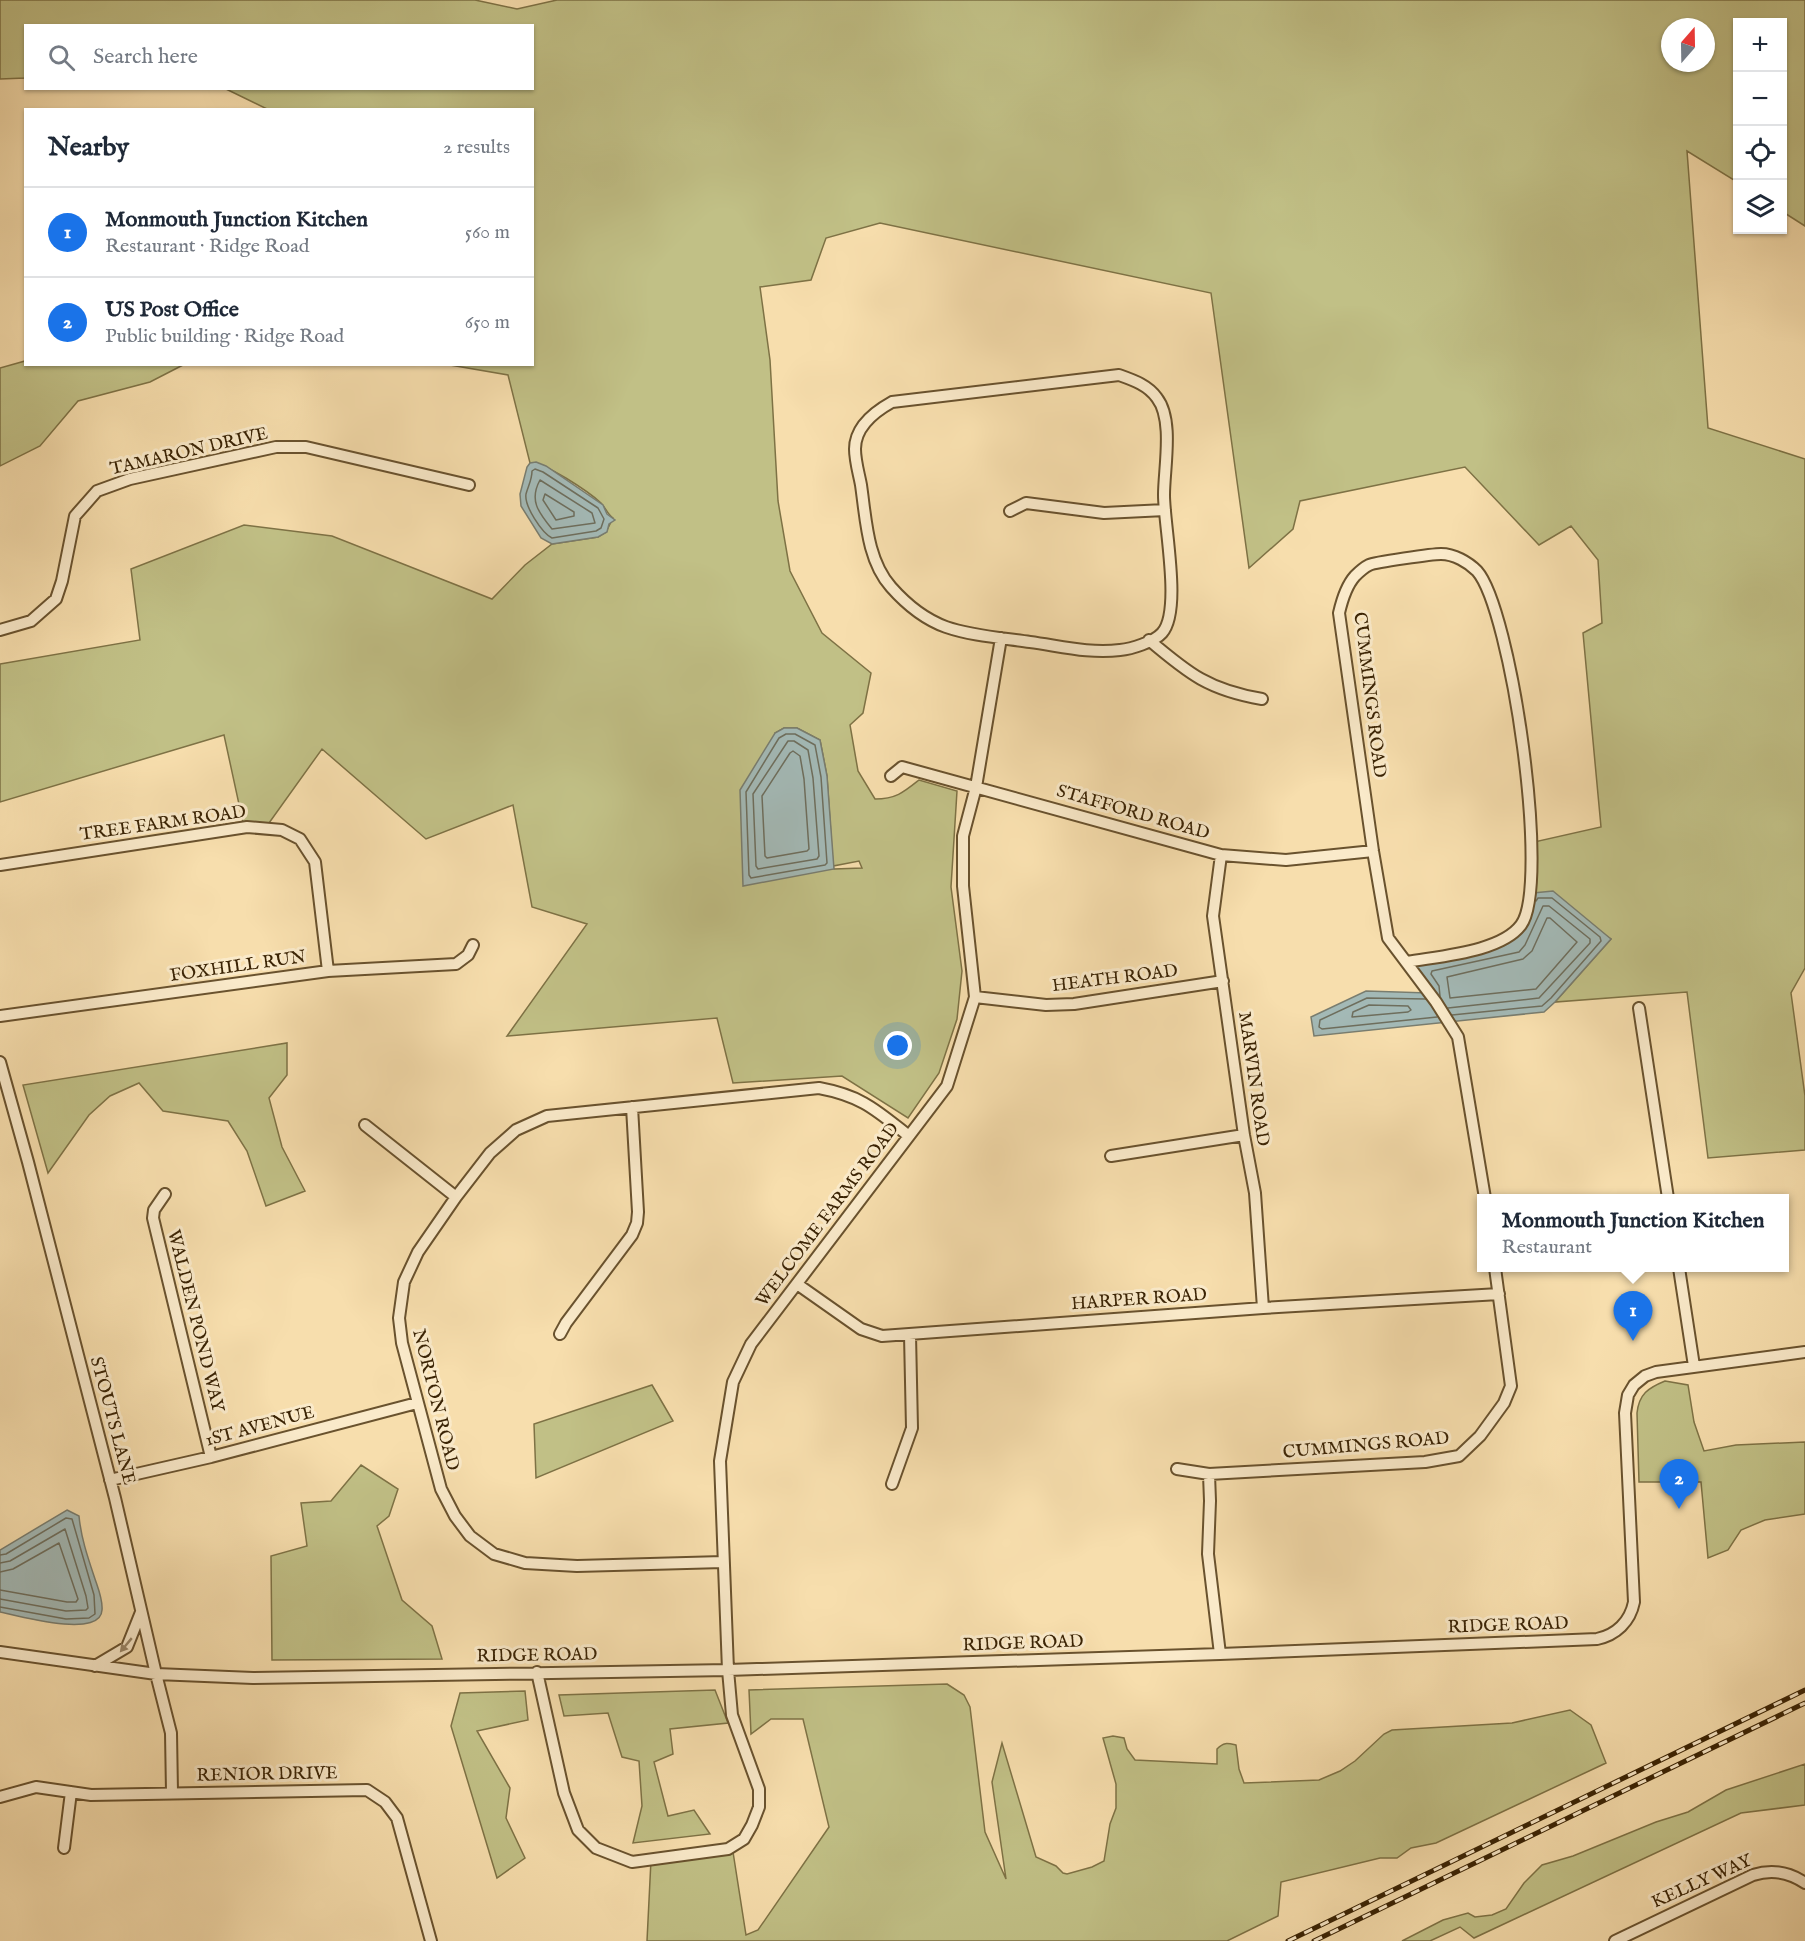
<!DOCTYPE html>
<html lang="en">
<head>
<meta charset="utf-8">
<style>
	body { margin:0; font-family:"IM FELL English",serif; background:#f2f2f3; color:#1f2937 }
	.controls { position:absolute; right:18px; top:18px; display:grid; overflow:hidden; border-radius:0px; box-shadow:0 2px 4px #0004 }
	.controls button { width:54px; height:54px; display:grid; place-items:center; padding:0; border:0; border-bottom:2px solid #e0e1e3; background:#fff; color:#1f2937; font:30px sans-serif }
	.compass { position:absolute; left:1661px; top:18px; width:54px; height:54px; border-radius:50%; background:#fff; box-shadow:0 2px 4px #0004; rotate:20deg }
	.you { position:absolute; left:898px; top:1046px; width:21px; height:21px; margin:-15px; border:4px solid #fff; border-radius:50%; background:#1a73e8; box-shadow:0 0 0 9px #1a73e833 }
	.badge { display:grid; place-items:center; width:39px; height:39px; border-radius:50%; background:#1a73e8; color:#fff; font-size:20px; font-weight:700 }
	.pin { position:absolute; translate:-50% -50px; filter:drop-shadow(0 2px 3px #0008) }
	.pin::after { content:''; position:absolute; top:32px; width:21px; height:18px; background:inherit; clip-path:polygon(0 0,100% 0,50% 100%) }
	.popup { position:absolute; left:1477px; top:1194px; width:312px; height:78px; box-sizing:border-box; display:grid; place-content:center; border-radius:0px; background:#fff; filter:drop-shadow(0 2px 4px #0005); font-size:20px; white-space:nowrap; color:#747a83 }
	.popup b { font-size:22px; color:#1f2937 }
	.popup::after { content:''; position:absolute; left:50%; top:100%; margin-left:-12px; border:12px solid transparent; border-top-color:#fff }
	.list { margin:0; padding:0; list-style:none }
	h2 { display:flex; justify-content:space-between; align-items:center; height:78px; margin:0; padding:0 24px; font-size:26px }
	h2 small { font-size:20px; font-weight:400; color:#747a83 }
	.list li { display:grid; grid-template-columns:39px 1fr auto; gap:18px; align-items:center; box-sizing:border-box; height:90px; padding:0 24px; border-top:2px solid #e0e1e3 }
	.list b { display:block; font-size:22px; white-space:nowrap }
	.list p { margin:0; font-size:20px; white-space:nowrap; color:#747a83 }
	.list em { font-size:20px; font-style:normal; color:#747a83 }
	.icon { flex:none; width:33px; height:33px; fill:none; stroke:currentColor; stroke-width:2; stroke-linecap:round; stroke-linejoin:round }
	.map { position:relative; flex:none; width:1805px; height:1941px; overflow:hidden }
	.search { position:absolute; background:#fff; box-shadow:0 2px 4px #0004; left:24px; top:24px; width:510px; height:66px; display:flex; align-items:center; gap:15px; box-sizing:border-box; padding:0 21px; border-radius:0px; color:#747a83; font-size:22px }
	.panel { position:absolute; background:#fff; box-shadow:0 2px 4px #0004; left:24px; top:108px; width:510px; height:258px; border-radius:0px }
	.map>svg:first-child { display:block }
	.green { fill:#c1c086; stroke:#7e7245; stroke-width:1.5; fill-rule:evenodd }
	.water { fill:#a3b9b6; stroke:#797d6f; stroke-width:1.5 }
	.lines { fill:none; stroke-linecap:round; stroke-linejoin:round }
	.shore { stroke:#6e6e5d; stroke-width:1.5 }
	.minor-casing { stroke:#69522e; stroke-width:14 }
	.minor { stroke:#faeaca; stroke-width:10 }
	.rail-casing { stroke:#3a2304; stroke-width:5 }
	.rail { stroke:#faeaca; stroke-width:3; stroke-dasharray:9; stroke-linecap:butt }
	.oneway { fill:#9a8667 }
	.labels { text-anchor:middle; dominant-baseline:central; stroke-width:6; stroke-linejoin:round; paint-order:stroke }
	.street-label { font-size:18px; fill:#3a2304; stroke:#faeaca }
</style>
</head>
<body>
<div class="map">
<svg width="1805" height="1941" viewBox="0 0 1805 1941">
	<rect width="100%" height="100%" fill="#f7dead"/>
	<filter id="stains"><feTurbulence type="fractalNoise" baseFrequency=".00333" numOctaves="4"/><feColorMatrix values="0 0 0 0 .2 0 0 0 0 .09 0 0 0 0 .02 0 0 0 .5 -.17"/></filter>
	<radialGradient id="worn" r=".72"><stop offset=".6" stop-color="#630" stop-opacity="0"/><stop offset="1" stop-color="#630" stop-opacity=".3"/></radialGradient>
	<path class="green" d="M0,0H475L517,9L557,0H1805V226L1783,212L1782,22H1738L1737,182L1687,151L1708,428L1805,459V968L1791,993L1805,1096V1150L1708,1158L1687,992L1555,1002L1611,939L1533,893L1534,842L1601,827L1583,633L1602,623L1598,560L1571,526L1539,545L1465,467L1300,501L1293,529L1249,568L1211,293L880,223L826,238L811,280L760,287L770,360L778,501L790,571L822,633L871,673L863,713L850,725L858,771L875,799C896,799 904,792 919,780L957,791L951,887L962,971L957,1019L939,1073L908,1118L842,1076L733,1083L717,1018L507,1036L587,924L532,907L513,805L426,839L322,749L264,830L245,832L224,735L0,802V664L140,640L131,569L244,525L332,536L492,599L525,565L552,544L598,537L606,532L613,518C607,514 606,508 601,503C589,492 545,462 530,463L508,375L450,365L532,364V110L267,109L226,89L532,88V26H26L25,78L0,79ZM1670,27H1706V63H1670ZM784,728H797L820,740L827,776L833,866L859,861L862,868L834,869L775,733Z
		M25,361L26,364L183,365L150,382L78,401L40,446L0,466V368Z
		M287,1043V1075L269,1098L282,1147L305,1191L266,1206L247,1151L228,1121L163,1111L139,1083L110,1096L89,1115L48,1173L23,1085Z
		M1665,1381L1688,1385L1694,1422L1704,1451L1736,1445L1805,1442V1514L1765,1520L1741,1530L1728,1550L1708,1558L1701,1482H1639L1637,1413C1639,1394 1648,1388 1665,1381Z
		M652,1385L673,1421L536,1478L534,1424Z
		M361,1465L398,1489L389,1516L377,1526L402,1600L432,1626L442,1659L272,1660L271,1556L307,1546L301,1503L331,1501Z
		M947,1684L964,1695L970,1707L985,1832L1006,1879L992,1782L1002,1743L1036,1857L1056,1866L1063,1873L1067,1874L1092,1867L1104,1861L1110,1824L1116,1808V1784L1103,1738L1113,1736L1124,1738L1127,1749L1135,1760L1217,1764V1749C1224,1742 1227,1743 1236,1745L1239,1769L1244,1783L1319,1780L1340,1771L1355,1761L1384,1734L1392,1730L1512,1723L1570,1710L1591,1725L1606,1763L1436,1843L1411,1848L1397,1858H1380L1281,1882L1278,1916L1227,1941H647L651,1860L733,1852L746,1935L758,1930L829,1827L803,1719H771L751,1734L749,1690Z
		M715,1690L728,1723L670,1729L673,1754L654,1762L668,1816L694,1810L710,1834L633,1843L642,1806L639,1761L622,1757L608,1713L564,1716L559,1695Z
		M525,1691L528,1720L477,1731L510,1788L506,1818L525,1858L497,1878L451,1726L460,1693Z
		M1805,1764V1805L1741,1813L1474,1938L1460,1927L1430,1941H1402L1443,1920L1468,1913L1475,1917L1492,1915L1506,1909L1524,1883L1542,1865L1573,1856L1656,1822L1688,1812L1726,1790Z"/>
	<path class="water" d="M536,462L546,466L603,505L607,514L615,520L609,524L607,532L598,537L552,544L541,538L521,506L520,494L527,467L530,463Z
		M784,728H797L820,740L827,776L834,869L743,886L740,790L775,733Z
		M1553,891L1611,939L1555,1002L1544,1012L1314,1036L1311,1017L1366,991L1428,993L1405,962L1512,940L1533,893Z
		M67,1510L79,1516C81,1538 88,1558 95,1579C98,1588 103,1600 102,1610C101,1639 18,1616 0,1612V1550Z"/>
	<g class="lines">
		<path class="shore" d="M535,469L543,472L598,508L604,519L601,528L596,531L552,538C542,533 524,506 526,494C528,486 532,480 532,471Z
			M540,480L592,513L595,523L552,529C538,512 529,500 540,480Z
			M545,494L574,512V516L556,520L543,500Z
			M786,734H795L815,745L821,777L827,863L825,865L751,878L749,875L746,792L779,738Z
			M788,741H794L808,750L813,778L819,856L817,859L758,869L756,866L753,794Z
			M793,751L800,756L804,779L809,849L807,851L767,858L765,856L762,796L790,753Z
			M1547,918H1550L1577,942L1536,989L1450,998L1447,977L1523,959L1532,951Z
			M1440,996L1439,986L1431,974L1432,971L1519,952L1525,945L1543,906H1549L1590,939V943L1539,998L1448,1008
			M1426,999L1367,998L1320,1020L1319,1027L1322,1029L1437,1017
			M1369,1005L1408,1006L1411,1010L1408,1012L1352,1017L1353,1012Z
			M1452,1015L1542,1006L1551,998L1601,941L1600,937L1552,898H1538L1536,901
			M0,1555L6,1554L66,1518L72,1519L94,1595L95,1614L89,1618L66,1619L0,1607
			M0,1563L10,1561L65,1529L86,1596L88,1608L86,1610L66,1611L0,1599
			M0,1572L13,1569L59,1543L78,1599L76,1602H67L0,1590"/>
		<g class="minor-casing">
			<path id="minor" d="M1119,375C1133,380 1148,385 1157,398C1174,420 1164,468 1164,495C1164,526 1182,611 1162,633C1154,642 1131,649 1120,650C1090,654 1060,646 1030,642C1003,638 972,636 946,627C924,619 906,604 891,587C867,560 866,519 861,485C859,474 855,461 855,449C855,427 874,412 892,402Z
				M1010,511L1026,503L1104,513L1165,510
				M0,630L31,621L56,599L62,581L75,516L97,491L130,479L276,447H306L469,485
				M1149,640C1189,674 1209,690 1262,699
				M891,776L902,767L1221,855L1286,860L1373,851
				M1221,855L1213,916L1244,1135L1255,1193L1263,1308
				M0,865L247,827L282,830L300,839L315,862L328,971
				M1407,962C1440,956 1501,952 1521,925C1551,884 1511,609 1477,571C1468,562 1454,554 1441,554C1433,554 1375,562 1369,565C1365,567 1358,573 1355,576C1346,586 1342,600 1339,613L1373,851L1388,938L1436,1002L1458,1037L1485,1198
				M975,997L1046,1005L1074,1004L1223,981
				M1639,1008L1668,1198
				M0,1016L328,971L456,964L468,955L473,945
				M0,1062L28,1162L115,1498L156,1674L171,1733L172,1792
				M365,1125L456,1197
				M1111,1156L1244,1135
				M165,1194L154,1210L153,1218L211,1457
				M1679,1268L1694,1366
				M797,1284L861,1329L882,1336L1263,1308L1499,1294
				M560,1334L566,1323L632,1235L637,1223L638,1212L632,1107
				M1177,1469L1209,1474L1425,1462L1459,1456L1480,1436L1504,1403L1511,1386L1495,1268
				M1209,1474L1210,1501L1208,1554L1220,1654
				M110,1480L211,1457L417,1403
				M892,1484L912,1428L910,1335
				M723,1562L577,1566L525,1563L494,1554L470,1536L455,1516L441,1489L402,1343L399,1318L404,1282L418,1252L456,1197L490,1153L516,1130L547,1116L819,1088C862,1096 876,1110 909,1136
				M0,1652L156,1674L253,1678L728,1670L1220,1654L1597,1639C1616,1635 1630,1622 1634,1602L1625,1413L1628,1395L1634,1385L1645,1376L1656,1372L1805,1352
				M95,1666L127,1647L141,1612
				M537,1672L564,1793L578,1830L596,1848L632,1862L728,1849L744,1839L752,1825L759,1807V1789L732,1715L728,1670L720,1461L733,1382L751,1344L947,1086L975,997L963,886V836L976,787L1001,638
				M0,1797L36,1787L91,1795L367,1790L385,1802L397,1818L431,1941
				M64,1848L71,1792
				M1615,1941L1753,1875C1772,1869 1789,1872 1805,1883"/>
		</g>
		<use href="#minor" class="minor"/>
		<g class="rail-casing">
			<path id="rail" d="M1288,1941L1805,1690
				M1314,1941L1805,1703"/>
		</g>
		<use href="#rail" class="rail"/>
	</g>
	<defs><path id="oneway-solid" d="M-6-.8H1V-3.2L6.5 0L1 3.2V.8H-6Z" transform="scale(1.5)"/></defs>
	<use class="oneway" href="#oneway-solid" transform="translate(126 1645) rotate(130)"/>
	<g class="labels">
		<g class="street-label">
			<text transform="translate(189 452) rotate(-13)">TAMARON DRIVE</text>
			<text transform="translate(1369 695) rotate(83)">CUMMINGS ROAD</text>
			<text transform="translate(1133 813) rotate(16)">STAFFORD ROAD</text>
			<text transform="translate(163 824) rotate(-8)">TREE FARM ROAD</text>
			<text transform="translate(238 967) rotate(-8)">FOXHILL RUN</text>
			<text transform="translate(1115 979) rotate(-7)">HEATH ROAD</text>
			<text transform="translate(1253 1079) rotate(82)">MARVIN ROAD</text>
			<text transform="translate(828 1215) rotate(-53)">WELCOME FARMS ROAD</text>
			<text transform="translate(1139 1300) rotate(-4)">HARPER ROAD</text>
			<text transform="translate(195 1321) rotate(76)">WALDEN POND WAY</text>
			<text transform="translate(435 1400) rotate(76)">NORTON ROAD</text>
			<text transform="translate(112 1421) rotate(75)">STOUTS LANE</text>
			<text transform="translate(260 1427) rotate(-15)">1ST AVENUE</text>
			<text transform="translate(1366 1446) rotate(-5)">CUMMINGS ROAD</text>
			<text transform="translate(1508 1626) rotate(-2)">RIDGE ROAD</text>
			<text transform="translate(1023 1644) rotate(-2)">RIDGE ROAD</text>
			<text transform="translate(537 1656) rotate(-1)">RIDGE ROAD</text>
			<text transform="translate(267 1775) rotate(-1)">RENIOR DRIVE</text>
			<text transform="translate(1702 1882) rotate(-24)">KELLY WAY</text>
		</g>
	</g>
	<rect width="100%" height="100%" filter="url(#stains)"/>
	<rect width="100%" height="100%" fill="url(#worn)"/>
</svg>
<div class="controls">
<button>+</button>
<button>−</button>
<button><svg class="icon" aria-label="locate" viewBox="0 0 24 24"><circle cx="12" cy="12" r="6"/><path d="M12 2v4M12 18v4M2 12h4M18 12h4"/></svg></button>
<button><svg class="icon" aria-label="layers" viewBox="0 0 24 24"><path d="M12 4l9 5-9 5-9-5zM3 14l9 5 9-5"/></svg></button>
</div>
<svg class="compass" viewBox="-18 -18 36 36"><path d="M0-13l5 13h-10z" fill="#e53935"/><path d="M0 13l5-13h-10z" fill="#747a83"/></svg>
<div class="you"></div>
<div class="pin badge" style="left:1633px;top:1341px">1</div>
<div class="popup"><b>Monmouth Junction Kitchen</b>Restaurant</div>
<div class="pin badge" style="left:1679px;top:1509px">2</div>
<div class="search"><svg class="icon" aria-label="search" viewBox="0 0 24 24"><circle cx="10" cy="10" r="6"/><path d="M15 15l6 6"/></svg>Search here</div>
<section class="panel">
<h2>Nearby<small>2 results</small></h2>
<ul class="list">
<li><span class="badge">1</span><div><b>Monmouth Junction Kitchen</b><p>Restaurant · Ridge Road</p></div><em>560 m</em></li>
<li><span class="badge">2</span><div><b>US Post Office</b><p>Public building · Ridge Road</p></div><em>650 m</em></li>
</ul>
</section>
</div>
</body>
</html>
